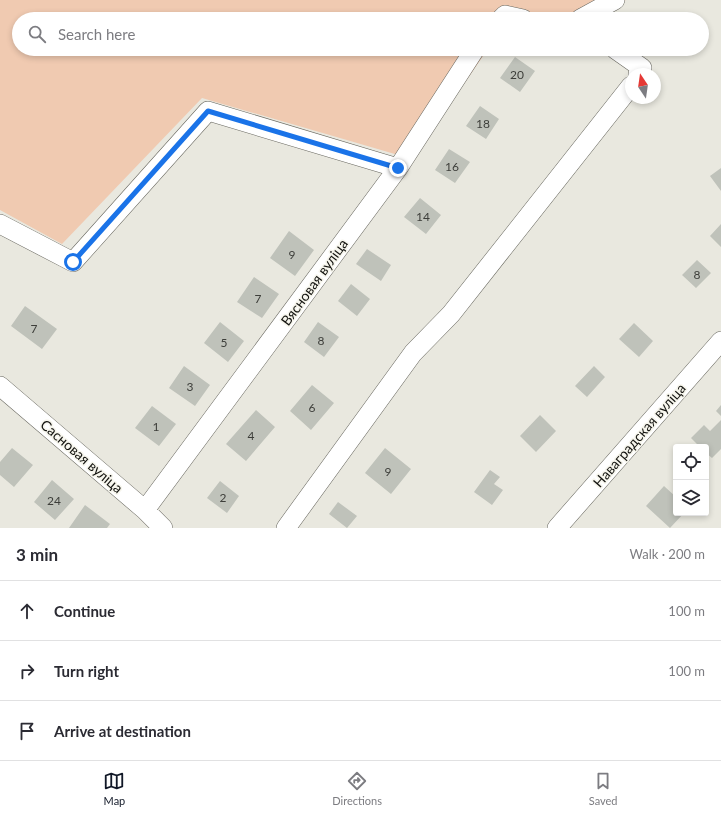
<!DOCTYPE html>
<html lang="en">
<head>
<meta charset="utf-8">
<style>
	body { margin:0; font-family:Lato,sans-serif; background:#f7f7f7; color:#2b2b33 }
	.controls { position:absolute; right:12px; bottom:12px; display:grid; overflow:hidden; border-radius:4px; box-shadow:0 2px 6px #0003 }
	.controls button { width:36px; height:36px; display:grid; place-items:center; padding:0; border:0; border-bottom:1px solid #e1e1e2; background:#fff; color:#2b2b33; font:20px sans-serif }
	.compass { position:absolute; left:625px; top:68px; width:36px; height:36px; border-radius:50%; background:#fff; box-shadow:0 2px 6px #0003; rotate:347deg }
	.stop { position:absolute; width:12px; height:12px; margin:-9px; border:3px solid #1a73e8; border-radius:50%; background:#fff }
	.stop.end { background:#1a73e8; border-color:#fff; box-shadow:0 1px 4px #0008 }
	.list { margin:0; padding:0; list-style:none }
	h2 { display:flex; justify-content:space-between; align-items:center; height:52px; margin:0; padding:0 16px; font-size:17px }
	h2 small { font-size:13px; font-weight:400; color:#7c7c81 }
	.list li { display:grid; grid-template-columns:26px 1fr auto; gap:12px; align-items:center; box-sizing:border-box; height:60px; padding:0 16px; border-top:1px solid #e1e1e2 }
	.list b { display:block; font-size:15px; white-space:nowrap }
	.list em { font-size:13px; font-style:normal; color:#7c7c81 }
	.icon { flex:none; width:22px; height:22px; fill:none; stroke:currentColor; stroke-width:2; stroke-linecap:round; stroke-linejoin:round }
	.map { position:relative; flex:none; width:721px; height:528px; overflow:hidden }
	.search { position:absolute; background:#fff; box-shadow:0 2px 6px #0003; left:12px; right:12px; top:12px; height:44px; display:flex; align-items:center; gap:10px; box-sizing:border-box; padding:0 14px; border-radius:22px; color:#7c7c81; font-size:15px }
	.sheet { height:232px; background:#fff }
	nav { display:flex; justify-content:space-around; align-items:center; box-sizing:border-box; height:56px; border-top:1px solid #e1e1e2; background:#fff; font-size:11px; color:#7c7c81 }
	nav a { display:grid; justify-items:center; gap:2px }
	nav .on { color:#111827 }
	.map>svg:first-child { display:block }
	.green { fill:#f0cab1 }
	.building { fill:#bfc2ba }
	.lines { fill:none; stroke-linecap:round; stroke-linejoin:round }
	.minor-casing { stroke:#67665e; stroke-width:20 }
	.minor { stroke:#fff; stroke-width:19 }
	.route { stroke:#1a73e8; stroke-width:5 }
	.labels { text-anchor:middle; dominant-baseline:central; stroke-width:3; stroke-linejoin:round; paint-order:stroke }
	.number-label { font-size:12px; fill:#3d3e3a }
	.street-label { font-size:14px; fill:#12120f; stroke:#f6f5ec }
</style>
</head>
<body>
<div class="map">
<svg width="721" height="528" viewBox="0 0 721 528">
	<rect width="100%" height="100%" fill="#e9e8df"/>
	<path class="green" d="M0,0H626L596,19H19V49H488L412,159L202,98L62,244L0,210Z"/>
	<path class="building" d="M515,57L535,71L520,92L500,78Z
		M480,106L499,119L486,139L466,126Z
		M449,149L470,162L455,183L435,170Z
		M721,168V191L710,176Z
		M420,198L441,215L426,234L404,217Z
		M721,224V247L710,236Z
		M289,231L314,250L295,276L270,258Z
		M367,249L391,265L381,281L356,264Z
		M697,260L711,273L696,288L682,275Z
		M254,277L279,294L262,318L237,302Z
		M351,284L370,299L357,316L338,301Z
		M25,306L57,329L42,349L11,326Z
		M220,322L244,341L228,362L204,343Z
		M318,322L339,337L324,357L304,342Z
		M634,323L653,341L639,357L619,339Z
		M184,366L210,385L195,406L169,388Z
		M594,366L605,377L587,397L575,386Z
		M312,385L334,403L311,430L290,411Z
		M721,405V416L716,411Z
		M152,406L176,424L159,446L135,428Z
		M256,410L275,427L246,461L226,444Z
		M540,415L556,431L536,452L520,436Z
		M721,420V449L712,458L706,453V447H700L691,438L704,425L710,431Z
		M12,448L33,465L14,487L0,475V462Z
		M385,448L411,469L391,494L365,473Z
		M490,470L500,477L494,484L503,490L492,505L474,492Z
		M52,480L74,499L55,520L34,502Z
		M220,481L239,496L227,513L207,498Z
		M664,486L676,497V513H684L670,528L646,506Z
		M338,502L357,516L347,528L329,514Z
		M85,505L110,524L107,528H69Z"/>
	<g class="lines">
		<g class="minor-casing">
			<path id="minor" d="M501,19L505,15L523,19
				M580,19L615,0
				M615,49L642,68L638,74
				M0,224L73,262L208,111L398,168
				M0,386L145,510L163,528
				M145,510L398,168L475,49
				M286,528L413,353L451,314L631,86
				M557,528L721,341"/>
		</g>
		<use href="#minor" class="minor"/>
	</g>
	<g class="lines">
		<path class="route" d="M73,262L208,111L398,168"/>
	</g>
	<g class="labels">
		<g class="number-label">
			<text x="517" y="74">20</text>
			<text x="483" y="123">18</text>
			<text x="452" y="166">16</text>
			<text x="423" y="216">14</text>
			<text x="292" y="254">9</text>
			<text x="697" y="274">8</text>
			<text x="258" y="298">7</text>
			<text x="34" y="328">7</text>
			<text x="321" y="340">8</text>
			<text x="224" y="342">5</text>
			<text x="190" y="386">3</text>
			<text x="312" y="407">6</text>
			<text x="156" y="426">1</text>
			<text x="251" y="435">4</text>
			<text x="388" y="471">9</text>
			<text x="223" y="497">2</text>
			<text x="54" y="500">24</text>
		</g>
		<g class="street-label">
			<text transform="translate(314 282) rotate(-54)">Вясновая вуліца</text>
			<text transform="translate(639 435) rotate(-49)">Наваградская вуліца</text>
			<text transform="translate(82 456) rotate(41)">Сасновая вуліца</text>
		</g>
	</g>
</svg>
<div class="controls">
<button><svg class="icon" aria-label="locate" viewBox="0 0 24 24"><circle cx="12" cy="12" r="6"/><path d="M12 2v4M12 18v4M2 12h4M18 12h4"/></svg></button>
<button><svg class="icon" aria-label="layers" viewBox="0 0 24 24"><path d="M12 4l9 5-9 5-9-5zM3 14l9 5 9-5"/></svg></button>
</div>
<svg class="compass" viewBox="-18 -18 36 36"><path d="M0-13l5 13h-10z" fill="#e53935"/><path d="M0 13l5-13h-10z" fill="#7c7c81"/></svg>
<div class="stop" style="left:73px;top:262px"></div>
<div class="stop end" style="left:398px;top:168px"></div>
<div class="search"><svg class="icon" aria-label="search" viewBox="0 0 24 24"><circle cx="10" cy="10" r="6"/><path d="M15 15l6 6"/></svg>Search here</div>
</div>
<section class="sheet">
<h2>3 min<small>Walk · 200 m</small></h2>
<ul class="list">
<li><svg class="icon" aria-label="ahead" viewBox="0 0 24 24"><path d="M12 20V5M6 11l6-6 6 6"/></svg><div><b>Continue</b></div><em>100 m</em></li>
<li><svg class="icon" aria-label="right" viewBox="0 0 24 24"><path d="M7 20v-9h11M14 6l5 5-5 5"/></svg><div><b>Turn right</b></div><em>100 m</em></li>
<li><svg class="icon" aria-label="arrive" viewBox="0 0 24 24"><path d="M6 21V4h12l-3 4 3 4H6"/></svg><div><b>Arrive at destination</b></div></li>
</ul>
</section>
<nav>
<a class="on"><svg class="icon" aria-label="map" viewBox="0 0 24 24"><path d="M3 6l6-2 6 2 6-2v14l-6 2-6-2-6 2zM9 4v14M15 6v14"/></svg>Map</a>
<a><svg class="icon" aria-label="directions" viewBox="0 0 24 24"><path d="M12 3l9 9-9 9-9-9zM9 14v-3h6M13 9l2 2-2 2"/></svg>Directions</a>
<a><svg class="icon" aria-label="saved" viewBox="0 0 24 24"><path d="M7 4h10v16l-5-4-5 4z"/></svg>Saved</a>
</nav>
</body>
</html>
